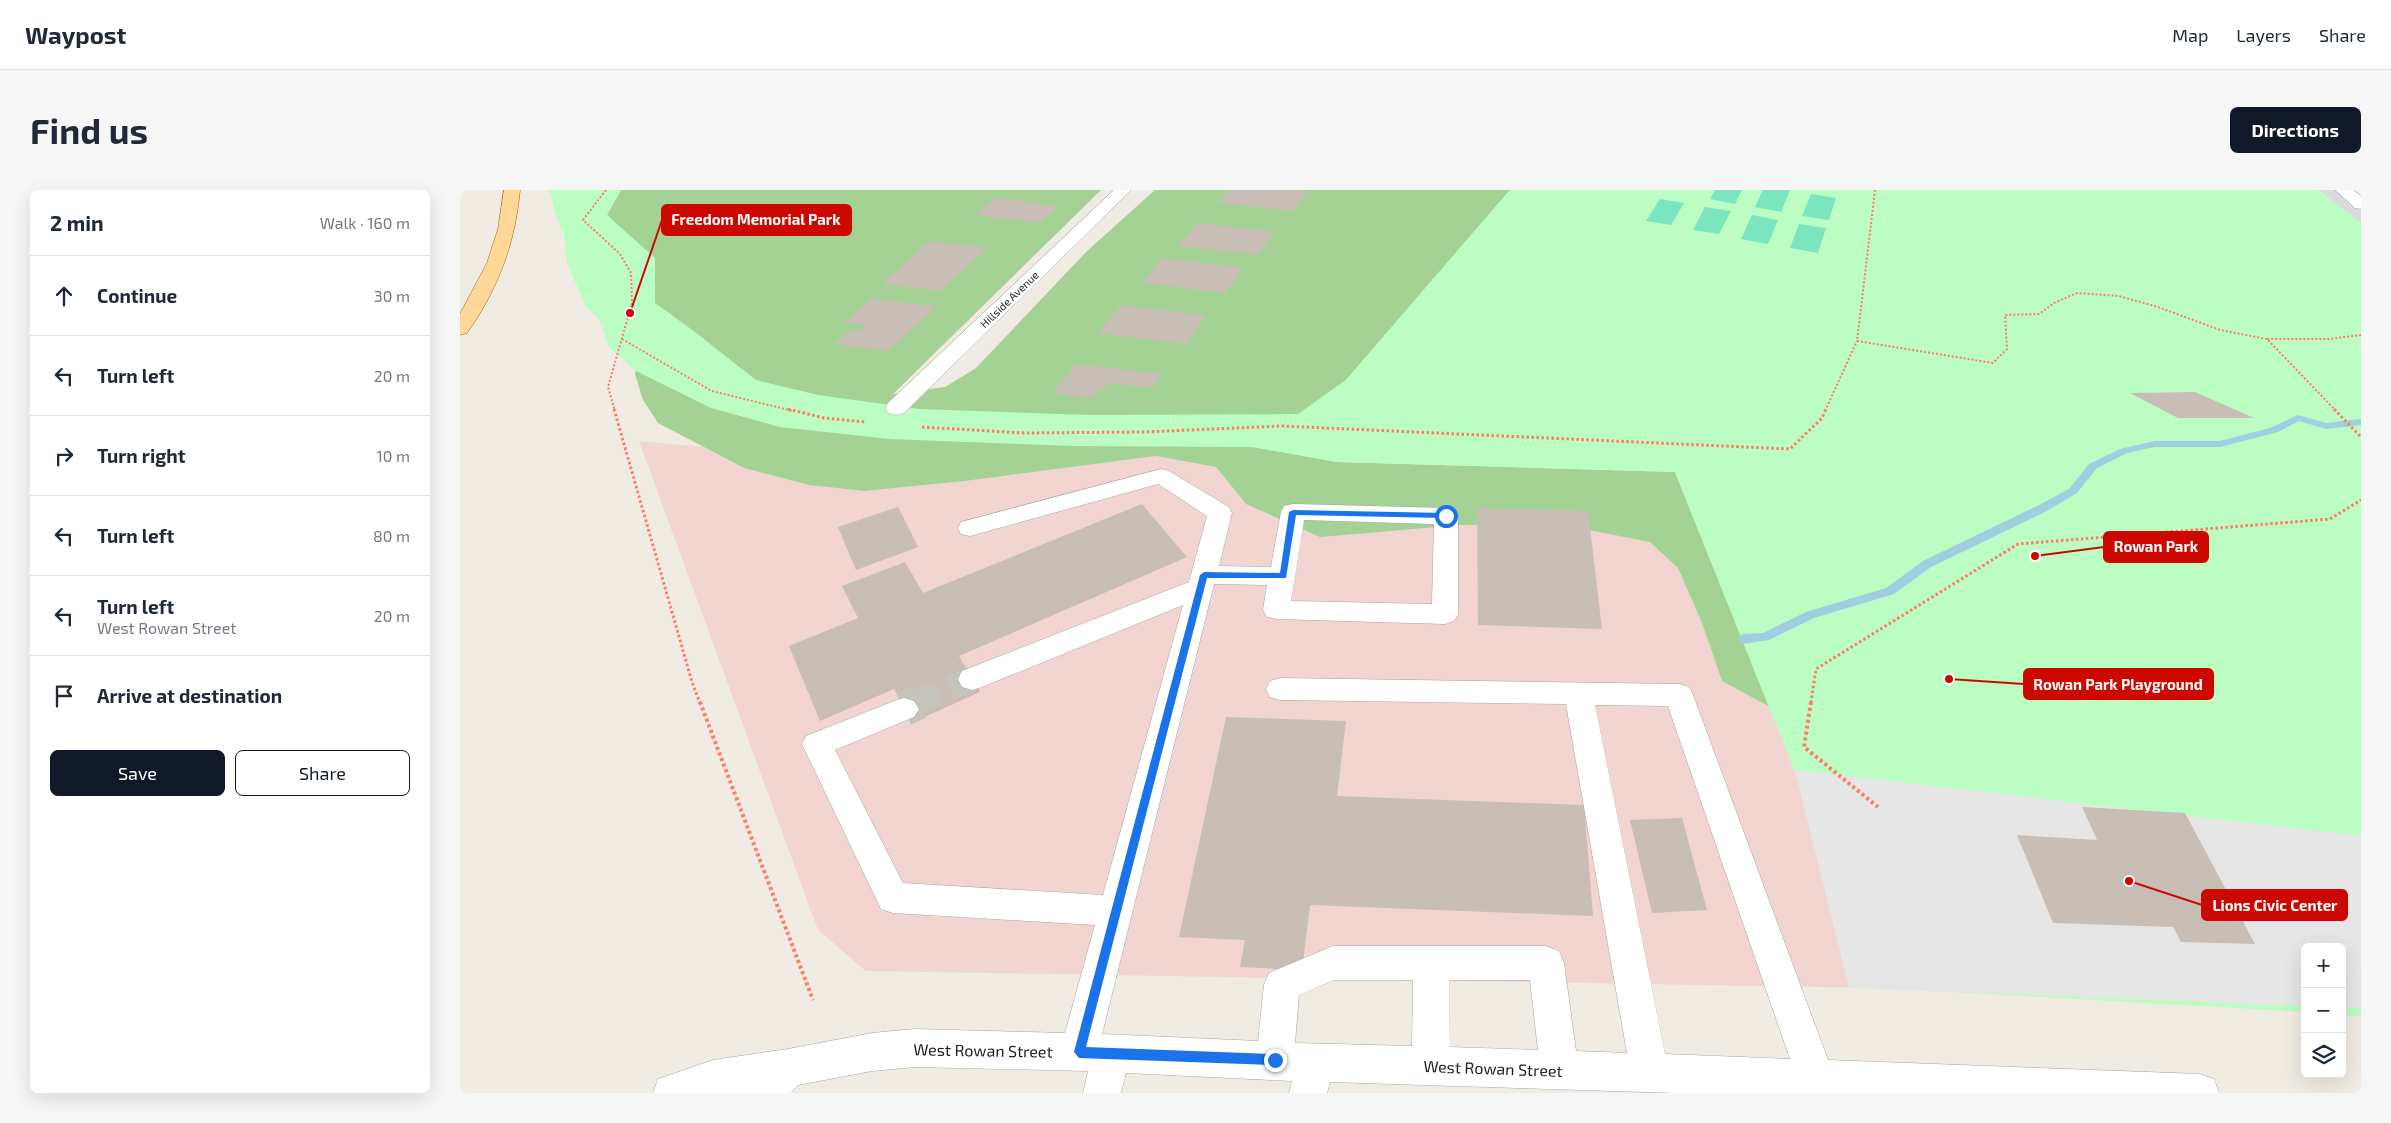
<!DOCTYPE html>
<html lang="en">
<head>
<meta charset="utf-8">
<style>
	body { margin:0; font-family:"Exo 2",sans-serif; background:#f6f6f7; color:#1f2937 }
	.controls { position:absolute; right:15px; bottom:15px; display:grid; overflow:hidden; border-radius:8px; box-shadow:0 5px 20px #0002 }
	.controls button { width:45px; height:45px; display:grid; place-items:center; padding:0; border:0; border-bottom:1px solid #e0e1e3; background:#fff; color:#1f2937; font:25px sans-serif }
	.stop { position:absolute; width:15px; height:15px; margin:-11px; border:4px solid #1a73e8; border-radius:50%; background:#fff }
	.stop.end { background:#1a73e8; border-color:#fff; box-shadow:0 1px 5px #0008 }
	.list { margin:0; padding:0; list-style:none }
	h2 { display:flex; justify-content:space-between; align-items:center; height:65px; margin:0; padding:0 20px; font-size:21px }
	h2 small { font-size:16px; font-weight:400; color:#747a83 }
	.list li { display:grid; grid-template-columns:32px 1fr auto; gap:15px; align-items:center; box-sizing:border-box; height:80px; padding:0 20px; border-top:1px solid #e0e1e3 }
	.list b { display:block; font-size:19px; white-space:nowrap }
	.list p { margin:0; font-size:16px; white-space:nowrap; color:#747a83 }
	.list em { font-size:16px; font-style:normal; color:#747a83 }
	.actions { display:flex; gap:10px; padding:15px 20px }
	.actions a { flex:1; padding:11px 0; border:1px solid #111827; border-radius:8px; text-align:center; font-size:18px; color:#111827 }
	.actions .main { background:#111827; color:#fff }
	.icon { flex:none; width:28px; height:28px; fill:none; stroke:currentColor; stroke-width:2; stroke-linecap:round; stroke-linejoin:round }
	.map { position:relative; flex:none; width:1901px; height:903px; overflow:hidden; border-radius:8px }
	header { display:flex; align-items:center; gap:30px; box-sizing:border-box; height:70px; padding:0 25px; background:#fff; border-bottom:1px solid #e0e1e3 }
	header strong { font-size:24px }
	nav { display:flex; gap:28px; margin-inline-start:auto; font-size:18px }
	.intro { display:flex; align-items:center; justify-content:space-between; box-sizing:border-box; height:120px; padding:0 30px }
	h1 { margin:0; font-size:35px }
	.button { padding:12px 22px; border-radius:8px; background:#111827; color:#fff; font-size:18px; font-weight:700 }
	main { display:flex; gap:30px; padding:0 30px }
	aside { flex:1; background:#fff; border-radius:8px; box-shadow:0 5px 20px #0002 }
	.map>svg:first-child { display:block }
	.residential { fill:#dcdbdb }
	.commercial { fill:#f2d4d1 }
	.forest { fill:#a4d295 }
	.park { fill:#bcfdc4 }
	.pitch { fill:#7be5c0 }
	.parking { fill:#e6e6e6 }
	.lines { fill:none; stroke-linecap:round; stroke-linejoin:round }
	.stream { fill:#a0cfe1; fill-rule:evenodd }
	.building { fill:#c8beb6 }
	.minor-tunnel-far1 { stroke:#c6c3bc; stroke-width:25; stroke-dasharray:25 12; stroke-linecap:butt }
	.minor-tunnel { stroke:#c6c3bc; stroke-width:34; stroke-dasharray:34 17; stroke-linecap:butt }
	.minor-casing { stroke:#a5a5a5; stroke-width:1 }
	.major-casing { stroke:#986c00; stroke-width:1 }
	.path-far2 { stroke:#ff7b65; stroke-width:2; stroke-dasharray:2 2; stroke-linecap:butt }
	.path-far1 { stroke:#ff7b65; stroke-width:3; stroke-dasharray:2.5 2.5; stroke-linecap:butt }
	.path { stroke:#ff7b65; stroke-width:4; stroke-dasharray:3 3; stroke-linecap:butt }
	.minor { fill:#fff; fill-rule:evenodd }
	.major { fill:#ffd799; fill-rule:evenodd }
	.route { fill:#1a73e8 }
	.labels { text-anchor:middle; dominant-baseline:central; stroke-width:5; stroke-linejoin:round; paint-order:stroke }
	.far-street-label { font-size:11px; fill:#1e1e1e; stroke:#fff }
	.near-street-label { font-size:16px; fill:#1e1e1e; stroke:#fff }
	.leader { fill:none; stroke:#cc0800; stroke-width:2 }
	.callout-dot { fill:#cc0800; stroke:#fff; stroke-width:2 }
	.callout { fill:#cc0800; stroke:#cc0800; stroke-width:2 }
	.callout-label { font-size:15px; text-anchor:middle; font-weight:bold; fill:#fff }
</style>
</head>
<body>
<header>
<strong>Waypost</strong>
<nav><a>Map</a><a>Layers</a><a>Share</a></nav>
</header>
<div class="intro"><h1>Find us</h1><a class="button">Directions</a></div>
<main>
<aside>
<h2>2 min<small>Walk · 160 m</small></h2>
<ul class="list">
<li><svg class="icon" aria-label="ahead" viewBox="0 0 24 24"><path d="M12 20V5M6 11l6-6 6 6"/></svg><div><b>Continue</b></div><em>30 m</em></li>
<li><svg class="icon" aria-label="left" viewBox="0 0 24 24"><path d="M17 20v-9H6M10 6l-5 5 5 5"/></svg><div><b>Turn left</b></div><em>20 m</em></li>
<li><svg class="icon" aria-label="right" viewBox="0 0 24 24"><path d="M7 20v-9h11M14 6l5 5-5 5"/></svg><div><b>Turn right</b></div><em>10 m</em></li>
<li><svg class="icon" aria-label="left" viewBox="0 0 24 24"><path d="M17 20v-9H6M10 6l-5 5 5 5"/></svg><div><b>Turn left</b></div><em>80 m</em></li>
<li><svg class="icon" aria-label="left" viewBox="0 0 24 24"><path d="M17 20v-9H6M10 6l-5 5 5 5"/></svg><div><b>Turn left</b><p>West Rowan Street</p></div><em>20 m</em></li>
<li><svg class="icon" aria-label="arrive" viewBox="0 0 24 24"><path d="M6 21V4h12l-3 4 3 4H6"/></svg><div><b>Arrive at destination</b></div></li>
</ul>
<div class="actions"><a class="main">Save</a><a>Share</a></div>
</aside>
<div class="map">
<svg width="1901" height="903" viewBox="0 0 1901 903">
	<rect width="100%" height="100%" fill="#f0ece3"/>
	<path class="residential" d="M1858,0H1901V33Z"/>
	<path class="commercial" d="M179,251L243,257L284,278L349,295L404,301L505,291L696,266L756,277L786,314L1174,317L1190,352L1218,378L1242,433L1262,491L1310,517L1421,798L406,781L358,740Z"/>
	<path class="forest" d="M161,0H641L433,204L485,197L516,178L627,61L695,0H1050L886,190L794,257L877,272L1215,282L1310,517L1262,491L1242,433L1218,378L1190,352L1098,334L1000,335L860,347L786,314L756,277L696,266L505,291L404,301L349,295L284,278L198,233L183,210L175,184L181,154L211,124L191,116L147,25Z"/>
	<path class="park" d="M90,0H161L147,25L195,68V113L235,142L296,190L358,205L459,219L630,225L838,224L886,190L1050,0H1858L1901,33V826L1882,825V757H1845V822L1421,798L1215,282L877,272L793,257L613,256L430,249L320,237L251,218L176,181L149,157L140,131L125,115L107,73L104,45L95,23Z"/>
	<path class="pitch" d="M1255,0H1282L1275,14L1250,9Z
		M1303,0H1330L1321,22L1295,17Z
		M1351,4L1376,8L1369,30L1342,26Z
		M1200,9L1224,13L1211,35L1186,31Z
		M1245,17L1271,21L1259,44L1233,40Z
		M1292,25L1318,30L1308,54L1281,49Z
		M1339,34L1366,38L1358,63L1330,58Z"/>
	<path class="parking" d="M1335,580L1901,646V818H1882V757H1845V816L1389,798Z"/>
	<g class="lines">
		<path class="stream" d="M1838,225L1866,233L1901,229V235L1866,239L1839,231L1818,242L1760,257H1695L1667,263L1637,278L1617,303L1585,322L1471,377L1434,404L1354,428L1309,450L1283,454L1277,449L1283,444L1303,443L1346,422L1426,398L1463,371L1577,316L1609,299L1629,274L1660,259L1695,251H1760L1810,238Z"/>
	</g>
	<path class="building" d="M769,0H834L847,1L833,21L758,13Z
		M535,8L600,16L580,33L515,25Z
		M737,33L814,42L798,64L719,56Z
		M470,51L527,58L481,101L422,94Z
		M702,68L783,78L765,103L682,93Z
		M412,108L476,117L428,161L374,154L390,140L399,141L407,135L384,132Z
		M661,115L746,126L726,154L638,143Z
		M616,174L702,184L693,198L651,193L630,208L593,203Z
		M1735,202L1794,228H1718L1670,203Z
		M682,314L727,367L499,466L520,502L451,533L434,499L360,531L329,456L398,428L382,396L445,372L463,403Z
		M438,317L458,357L396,380L378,337Z
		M1017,318L1128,321L1142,439L1018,435Z
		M766,527L886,531L877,606L1124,615L1133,726L850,715L842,780L780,777L785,750L719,747Z
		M1622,617L1725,623L1795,754L1721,752L1713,737L1593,733L1557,645L1637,650Z
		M1222,628L1247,720L1192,723L1170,630Z"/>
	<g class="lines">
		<path class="minor-tunnel-far1" d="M456,513L512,489"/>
		<path class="minor-tunnel" d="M444,519L459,512"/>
		<g class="minor-casing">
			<path id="minor" d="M654,0H671L444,223L436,225L428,223L425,218L428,213Z
				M1875,0H1893L1901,6V19L1895,18Z
				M701,279L709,281L769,317L772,323L759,376L811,377L821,322L824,316L833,314L986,318L995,320L998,326V424L994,431L985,434L816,429L807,427L803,420L807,395L754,394L642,844L798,851L804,795L809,783L873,756H1086L1099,761L1104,773L1116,861L1167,863L1106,514L820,510L810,507L806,499L810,491L820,488L1219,494L1229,497L1233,505L1368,870L1740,884L1754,889L1759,903H1216L870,892L867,903H829L832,891L666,883L661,903H623L628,881L455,877L412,881L338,895L331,903H193L198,889L253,870L328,859L412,843L455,839L605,843L635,735L433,723L421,719L342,554L346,546L434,511L444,508L454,511L459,519L454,527L375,560L443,693L643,705L723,415L522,497L512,500L502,497L498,489L502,481L729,392L747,326L698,294L510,346L501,344L498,338L501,332ZM844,330L974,334L972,414L831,411ZM1135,515L1208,516L1330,869L1205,864ZM874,790H953L952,856L835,853L839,805ZM989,790H1070L1078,860L990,857Z"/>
		</g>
		<g class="major-casing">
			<path id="major" d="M44,0H60C55,54 38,99 7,143L0,145V124L27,73L38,39Z"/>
		</g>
		<path class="path-far2" d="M146,0L123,30L160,64L171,83L172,113L148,197L155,221
			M1415,0L1397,151L1533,173L1547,159L1545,125L1579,124L1594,113L1617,103L1659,106L1698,117L1760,140L1807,149
			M162,149L252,201L333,221
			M1365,221L1397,151
			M1876,221L1807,149H1869L1901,145"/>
		<path class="path-far1" d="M154,219L232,492L240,513
			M328,219L364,228L406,232
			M1874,219L1901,247
			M462,237L564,243L683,242L822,236L1330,259L1362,228L1366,219
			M1351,513L1356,479L1558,354L1870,329L1901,310"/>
		<path class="path" d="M240,512L353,810
			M1351,512L1344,557L1418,617"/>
		<use href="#minor" class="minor"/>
		<use href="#major" class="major"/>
	</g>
	<path class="route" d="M833,320L986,323L990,326L986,328L836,325L826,388H747L626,857L815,864L821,870L815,875L619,868L614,862L740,385L744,382L820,383L829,322Z"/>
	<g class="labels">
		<g class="far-street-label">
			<text transform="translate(549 109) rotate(-44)">Hillside Avenue</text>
		</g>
		<g class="near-street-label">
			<text transform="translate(523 860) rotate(1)">West Rowan Street</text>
			<text transform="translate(1033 878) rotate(2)">West Rowan Street</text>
		</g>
	</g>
	<path class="leader" d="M170 123L202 30M1575 366L1644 357M1489 489L1564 494M1669 691L1742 715"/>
	<g class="callout-dot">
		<circle cx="170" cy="123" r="5"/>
		<circle cx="1575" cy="366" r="5"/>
		<circle cx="1489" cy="489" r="5"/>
		<circle cx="1669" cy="691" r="5"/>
	</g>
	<g class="callout">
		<rect x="202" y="15" width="189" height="30" rx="5"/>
		<rect x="1644" y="342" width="104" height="30" rx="5"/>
		<rect x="1564" y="479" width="189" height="30" rx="5"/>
		<rect x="1742" y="700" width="145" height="30" rx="5"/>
	</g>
	<g class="callout-label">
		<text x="296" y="35">Freedom Memorial Park</text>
		<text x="1696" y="362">Rowan Park</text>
		<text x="1658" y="500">Rowan Park Playground</text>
		<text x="1815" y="721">Lions Civic Center</text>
	</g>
</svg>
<div class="controls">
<button>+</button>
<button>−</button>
<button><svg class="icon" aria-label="layers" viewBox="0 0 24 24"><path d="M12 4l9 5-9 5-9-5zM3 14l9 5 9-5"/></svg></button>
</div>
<div class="stop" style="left:986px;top:326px"></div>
<div class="stop end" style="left:815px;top:870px"></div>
</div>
</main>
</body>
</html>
